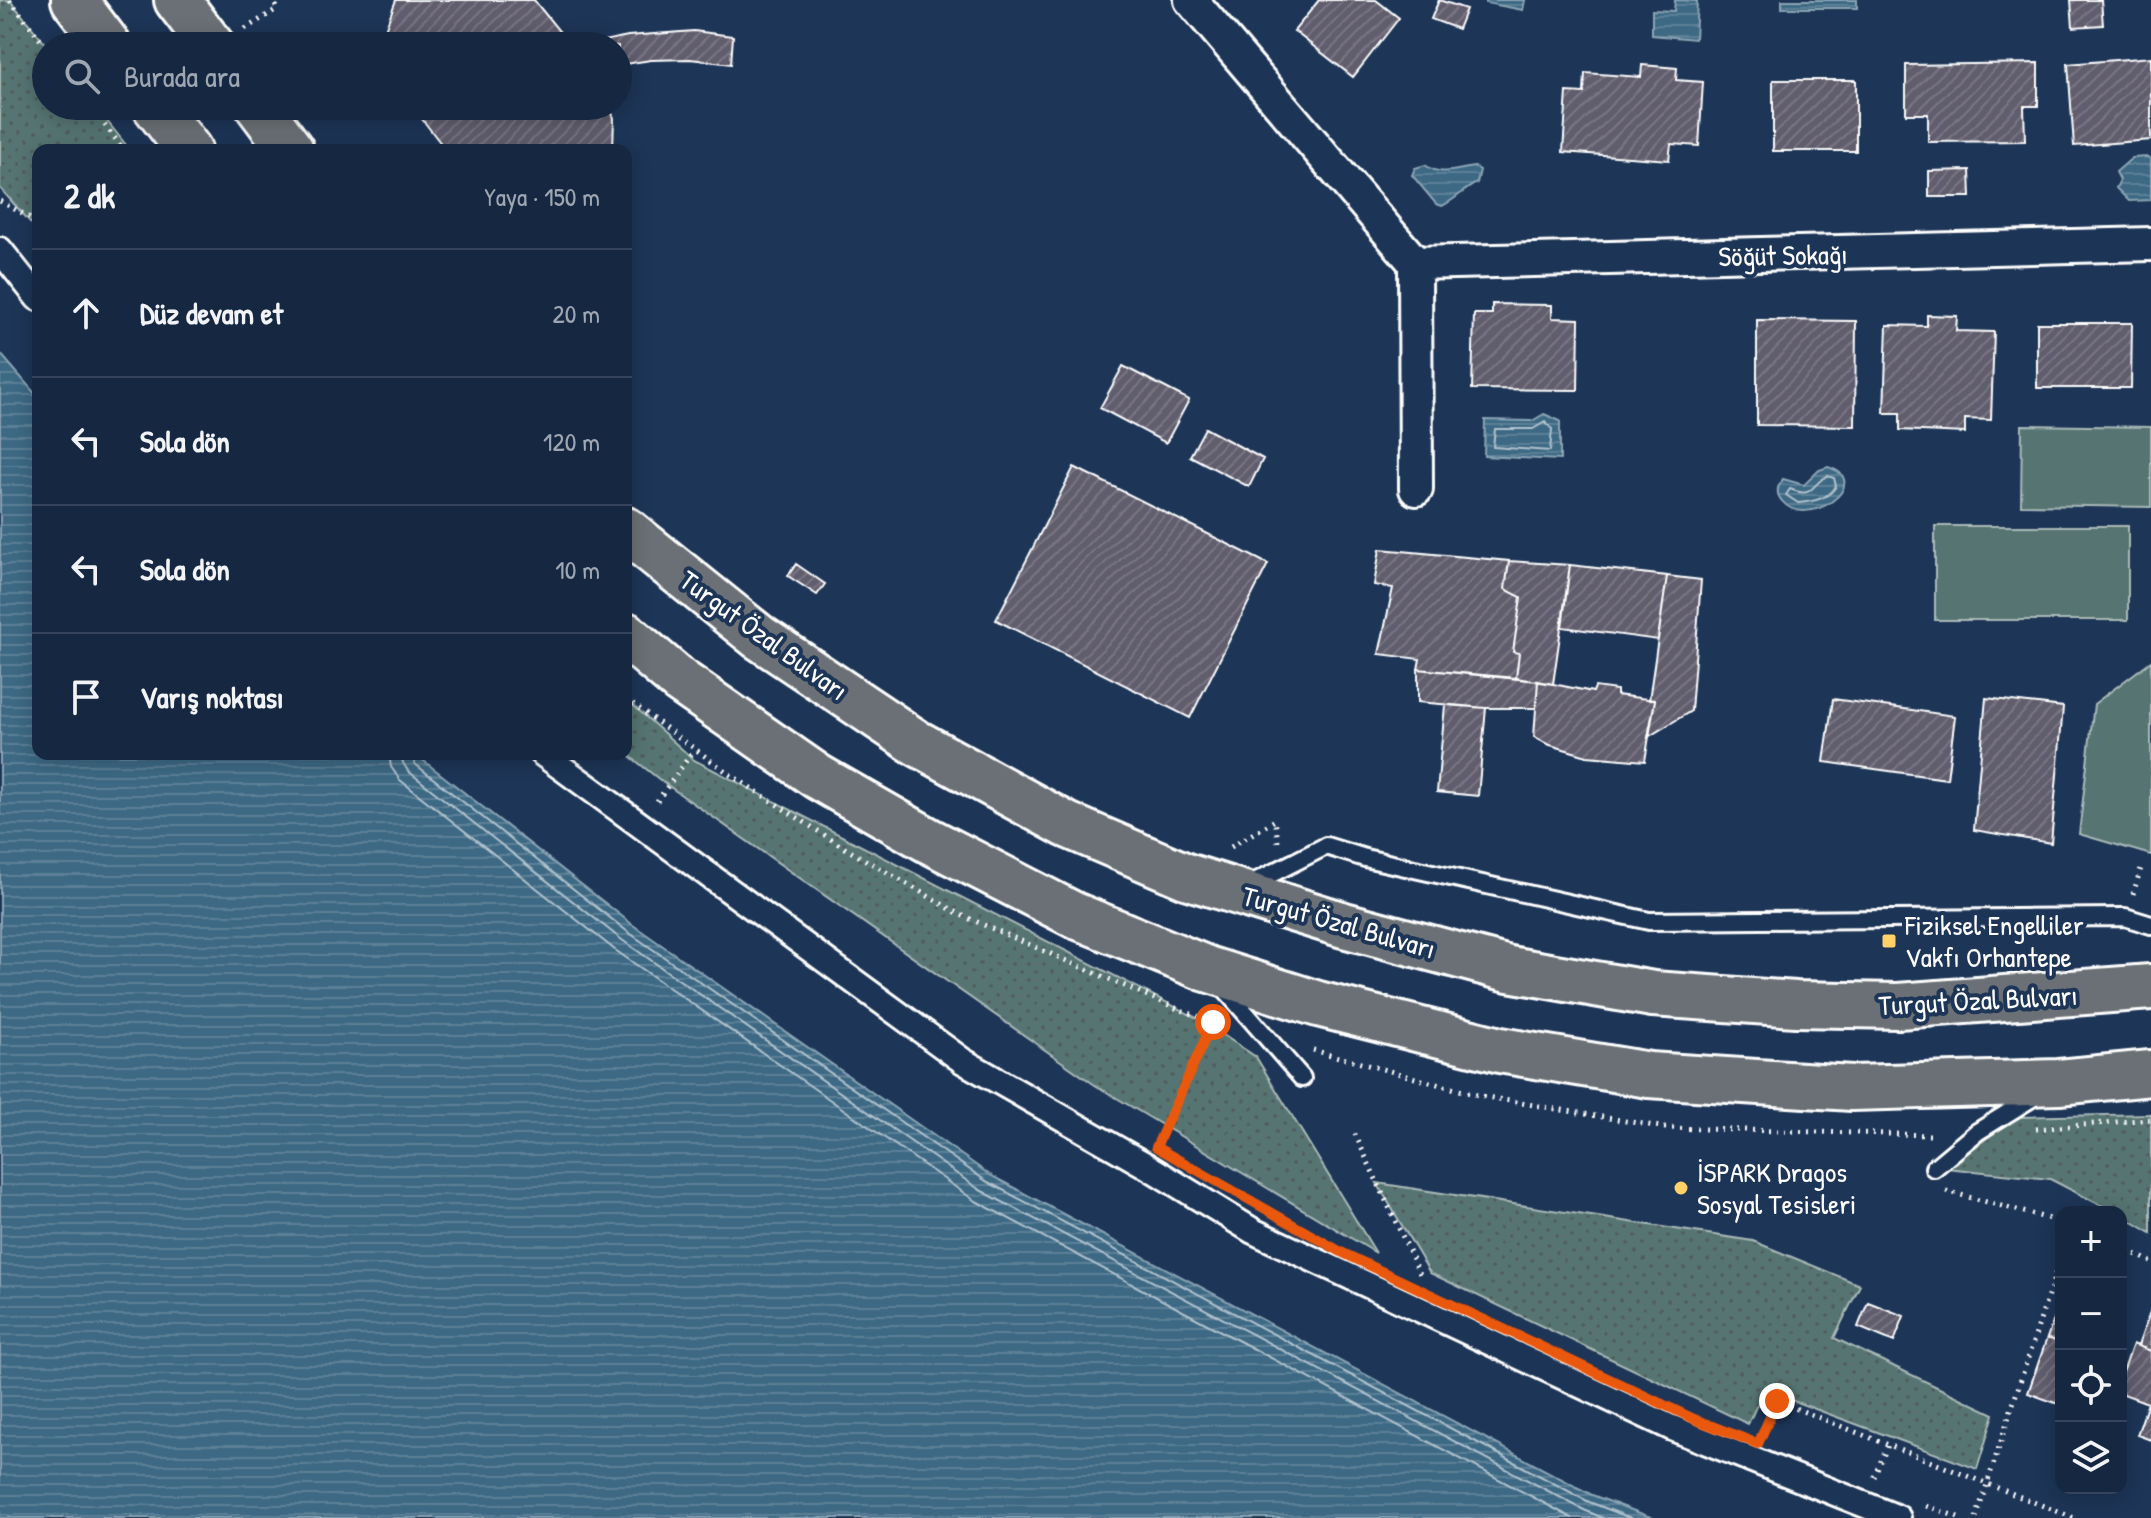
<!DOCTYPE html>
<html lang="tr">
<head>
<meta charset="utf-8">
<style>
	body { margin:0; font-family:"Patrick Hand",sans-serif; background:#1f3048; color:#f1f3f6 }
	.controls { position:absolute; right:24px; bottom:24px; display:grid; overflow:hidden; border-radius:16px; box-shadow:0 4px 20px #0003 }
	.controls button { width:72px; height:72px; display:grid; place-items:center; padding:0; border:0; border-bottom:2px solid #35445a; background:#162841; color:#f1f3f6; font:40px sans-serif }
	.stop { position:absolute; width:24px; height:24px; margin:-18px; border:6px solid #ea580c; border-radius:50%; background:#fff }
	.stop.end { background:#ea580c; border-color:#fff; box-shadow:0 2px 8px #0008 }
	.list { margin:0; padding:0; list-style:none }
	h2 { display:flex; justify-content:space-between; align-items:center; height:104px; margin:0; padding:0 32px; font-size:34px }
	h2 small { font-size:26px; font-weight:400; color:#9ea6b1 }
	.list li { display:grid; grid-template-columns:52px 1fr auto; gap:24px; align-items:center; box-sizing:border-box; height:128px; padding:0 32px; border-top:2px solid #35445a }
	.list b { display:block; font-size:30px; white-space:nowrap }
	.list em { font-size:26px; font-style:normal; color:#9ea6b1 }
	.icon { flex:none; width:44px; height:44px; fill:none; stroke:currentColor; stroke-width:2; stroke-linecap:round; stroke-linejoin:round }
	.map { position:relative; flex:none; width:2151px; height:1518px; overflow:hidden }
	.search { position:absolute; background:#162841; box-shadow:0 4px 20px #0003; left:32px; top:32px; width:600px; height:88px; display:flex; align-items:center; gap:20px; box-sizing:border-box; padding:0 28px; border-radius:44px; color:#9ea6b1; font-size:30px }
	.panel { position:absolute; background:#162841; box-shadow:0 4px 20px #0003; left:32px; top:144px; width:600px; height:616px; border-radius:16px }
	.map>svg:first-child { display:block }
	.grass { fill:url(#grass-dots); stroke:#aabab8; stroke-width:2 }
	.garden { fill:#567472; stroke:#aabab8; stroke-width:2 }
	.water { fill:url(#water-rules); stroke:#8ba5b5; stroke-width:2 }
	.lines { fill:none; stroke-linecap:round; stroke-linejoin:round }
	.shore { stroke:#b2c3ce; stroke-width:2 }
	.building { fill:url(#building-hatch); stroke:#fff; stroke-width:2 }
	.service-casing { stroke:#fff; stroke-width:22 }
	.pedestrian-casing { stroke:#fff; stroke-width:30 }
	.minor-casing { stroke:#fff; stroke-width:38 }
	.trunk-casing { stroke:#fff; stroke-width:50 }
	.path { stroke:#fff; stroke-width:5; stroke-dasharray:2 6; stroke-linecap:butt }
	.service { stroke:#1d3557; stroke-width:16 }
	.pedestrian { stroke:#1d3557; stroke-width:24 }
	.minor { stroke:#1d3557; stroke-width:32 }
	.trunk { stroke:#6a7074; stroke-width:44 }
	.route { stroke:#ea580c; stroke-width:10 }
	.poi-dot { fill:#ffd166; stroke:#1d3557; stroke-width:3 }
	.labels { text-anchor:middle; dominant-baseline:central; stroke-width:8; stroke-linejoin:round; paint-order:stroke }
	.street-label { font-size:28px; fill:#fff; stroke:#1d3557 }
	.poi-label { font-size:28px; fill:#fff; stroke:#1d3557; text-anchor:start }
</style>
</head>
<body>
<div class="map">
<svg width="2151" height="1518" viewBox="0 0 2151 1518">
	<defs>
		<pattern id="grass-dots" width="8" height="8" patternUnits="userSpaceOnUse" patternTransform="scale(2)"><rect width="8" height="8" fill="#567472"/><path d="M2 2h.1M6 6h.1" fill="none" stroke="#505c5b" stroke-width="1.8" stroke-linecap="round"/></pattern>
		<pattern id="water-rules" width="6" height="5" patternUnits="userSpaceOnUse" patternTransform="scale(2)"><rect width="6" height="5" fill="#3e6984"/><path d="M0 2.5h6" fill="none" stroke="#5b8096"/></pattern>
		<pattern id="building-hatch" width="6" height="6" patternUnits="userSpaceOnUse" patternTransform="scale(2)"><rect width="6" height="6" fill="#615d6d"/><path d="M-1 1l2-2M0 6l6-6M5 7l2-2" fill="none" stroke="#797583"/></pattern>
	</defs>
	<rect width="100%" height="100%" fill="#1d3557"/>
	<filter id="ink" filterUnits="userSpaceOnUse"><feTurbulence type="fractalNoise" baseFrequency=".0125" numOctaves="2"/><feDisplacementMap in="SourceGraphic" scale="16" xChannelSelector="R" yChannelSelector="G"/><feConvolveMatrix kernelMatrix="1 2 1 2 8 2 1 2 1" color-interpolation-filters="sRGB"/></filter>
	<g filter="url(#ink)">
		<path class="grass" d="M0,0H10L47,46L46,106H95L130,150H38V231L0,188Z
			M626,699L694,760L1199,1019L1256,1057L1376,1253L1095,1085L660,780L626,753Z
			M2151,1114V1233L2121,1215V1212H2114L2050,1179L1946,1168L2016,1117Z
			M1377,1183L1753,1241L1860,1285L1834,1338L1994,1414L1977,1469L1764,1390L1748,1424L1430,1273Z"/>
		<path class="garden" d="M2022,425L2151,427V507L2021,505Z
			M1935,526H2128V620H1935Z
			M2151,661V855L2079,834L2094,704Z"/>
		<path class="water" d="M1486,0H1525L1523,10L1486,3Z
			M1675,0L1697,1L1695,39L1652,35V10L1674,11Z
			M1782,0H1857V8H1782Z
			M2148,157L2151,159V200L2129,201L2116,188L2120,180L2116,172L2132,158Z
			M1425,165C1441,177 1456,169 1475,167L1480,170L1477,183C1464,189 1455,200 1442,206L1436,204L1412,175L1415,168Z
			M0,353L38,397V754H415L633,925L990,1175L1592,1495L1653,1518H0Z
			M1544,414L1560,421V460L1484,456L1485,420L1532,421Z
			M1828,467C1876,482 1806,532 1782,501C1775,493 1777,486 1783,479L1804,485L1819,470Z"/>
		<g class="lines">
			<path class="shore" d="M1545,422L1552,429L1550,451L1493,447L1495,429H1533Z
				M1827,476L1834,478L1836,486C1829,499 1812,502 1798,503L1786,495L1790,489C1814,499 1809,486 1827,476Z
				M389,754L391,767L400,780L615,950L974,1200L1572,1518
				M401,754L403,763L408,771L622,940L980,1190L1584,1510L1603,1518
				M411,754L415,764L628,932L986,1181L1589,1502L1631,1518"/>
		</g>
		<path class="building" d="M396,0H534L571,46H385L386,27Z
			M1319,0H1376L1399,18L1353,77L1294,31Z
			M1439,0L1466,9L1458,29L1431,19Z
			M2071,0H2101L2103,25L2073,27Z
			M694,31L733,36L731,64L690,59L651,60L618,65V46H579L628,36Z
			M2151,57V140L2074,146L2068,64Z
			M2038,63V106H2024L2025,141L1928,142V114H1906V65Z
			M1642,65L1677,68L1676,80L1703,82L1699,146L1671,144L1669,160L1563,152L1567,92L1584,93L1585,73L1641,77Z
			M1773,80H1856V151H1773Z
			M412,106H609L614,118L613,150H446Z
			M1970,170L1971,197H1929V171Z
			M1492,304L1552,305V318L1579,319L1578,390L1472,389L1474,314H1492Z
			M1927,315L1957,316L1956,331L1994,332L1991,420L1965,419V433L1900,430V413H1884L1887,325L1927,326Z
			M1757,320L1856,321L1855,426L1757,425Z
			M2037,323H2132L2131,388H2037Z
			M1123,366L1189,400L1166,443L1100,408Z
			M1205,428L1263,459L1249,487L1190,456Z
			M1074,467L1268,564L1190,718L996,620Z
			M1380,549L1509,561L1505,589L1521,597L1513,652L1519,653L1516,678L1418,669L1420,659L1379,654L1393,588L1374,585Z
			M1509,561L1570,565L1553,684L1516,678L1519,653L1513,652L1521,597L1505,589Z
			M796,564L825,584L817,595L788,576Z
			M1570,565L1667,576L1658,640L1562,627Z
			M1667,576L1701,580L1691,711L1648,737L1655,700H1649Z
			M1418,669L1538,681L1536,708H1486L1418,702Z
			M1538,681L1593,692L1595,687L1617,690V695L1655,700L1645,761L1587,756L1547,744L1534,737Z
			M1986,698L2063,707L2051,843L1974,830Z
			M1833,699L1955,716L1947,779L1824,762Z
			M1445,705L1486,708L1478,796L1437,792Z
			M2061,1300V1343L2047,1338Z
			M1868,1302L1904,1316L1894,1342L1858,1327Z
			M2151,1309V1351L2138,1346Z
			M2047,1338L2061,1343V1405L2028,1393Z
			M2133,1344L2151,1351V1440L2137,1435L2148,1403L2121,1393V1377Z"/>
		<g class="lines">
			<g class="service-casing">
				<path id="service" d="M1247,886L1326,846L1365,858L1649,921L2125,917L2151,925
					M1221,985L1302,1078
					M1934,1168L1977,1132L2040,1093"/>
			</g>
			<g class="pedestrian-casing">
				<path id="pedestrian" d="M0,250L38,298
					M543,754L963,1061L1147,1166L1253,1231L1670,1427L1898,1518"/>
			</g>
			<g class="minor-casing">
				<path id="minor" d="M1191,0L1415,263L2151,244
					M1415,263L1416,489"/>
			</g>
			<g class="trunk-casing">
				<path id="trunk" d="M74,0L109,46
					M177,0L212,46
					M155,106L189,150
					M258,106L291,150
					M626,530L759,637L917,743L1067,825L1186,876L1344,925L1509,969L1653,994L1796,1004L1898,1006L2151,987
					M626,635L680,681L818,777L928,840L1074,915L1207,969L1318,1004L1500,1050L1649,1075L1852,1088L2059,1082L2151,1073"/>
			</g>
			<path class="path" d="M10,0L46,47
				M245,29L277,9L273,0
				M90,106L124,150
				M0,201L38,222
				M626,699L731,775L843,847L961,915L1178,1009L1219,1024
				M657,801L694,750
				M1231,847L1275,820L1278,842
				M2133,894L2141,868
				M1313,1050L1481,1096L1666,1128L1930,1135
				M2036,1129L2151,1119
				M1355,1134L1420,1274
				M1159,1141L1213,1022
				M1946,1191L2061,1222
				M2121,1247L2151,1262
				M1763,1434L1777,1401L2074,1518
				M1874,1477L1888,1445
				M1926,1506L1961,1518
				M1976,1518L2061,1256"/>
			<use href="#service" class="service"/>
			<use href="#pedestrian" class="pedestrian"/>
			<use href="#minor" class="minor"/>
			<use href="#trunk" class="trunk"/>
		</g>
	</g>
	<g class="lines" filter="url(#ink)">
		<path class="route" d="M1213,1022L1156,1147L1343,1253L1694,1419L1758,1444L1777,1401"/>
	</g>
	<g class="poi-dot">
		<rect x="1881" y="933" width="16" height="16" rx="4"/>
		<circle cx="1681" cy="1188" r="8"/>
	</g>
	<g class="labels">
		<g class="street-label">
			<text transform="translate(1783 255) rotate(-1)">Söğüt Sokağı</text>
			<text transform="translate(764 635) rotate(36)">Turgut Özal Bulvarı</text>
			<text transform="translate(1339 922) rotate(16)">Turgut Özal Bulvarı</text>
			<text transform="translate(1978 1000) rotate(-3)">Turgut Özal Bulvarı</text>
		</g>
		<g class="poi-label">
			<text x="1905" y="925">Fiziksel Engelliler<tspan x="1905" dy="32">Vakfı Orhantepe</tspan></text>
			<text x="1697" y="1172">İSPARK Dragos<tspan x="1697" dy="32">Sosyal Tesisleri</tspan></text>
		</g>
	</g>
</svg>
<div class="controls">
<button>+</button>
<button>−</button>
<button><svg class="icon" aria-label="locate" viewBox="0 0 24 24"><circle cx="12" cy="12" r="6"/><path d="M12 2v4M12 18v4M2 12h4M18 12h4"/></svg></button>
<button><svg class="icon" aria-label="layers" viewBox="0 0 24 24"><path d="M12 4l9 5-9 5-9-5zM3 14l9 5 9-5"/></svg></button>
</div>
<div class="stop" style="left:1213px;top:1022px"></div>
<div class="stop end" style="left:1777px;top:1401px"></div>
<div class="search"><svg class="icon" aria-label="search" viewBox="0 0 24 24"><circle cx="10" cy="10" r="6"/><path d="M15 15l6 6"/></svg>Burada ara</div>
<section class="panel">
<h2>2 dk<small>Yaya · 150 m</small></h2>
<ul class="list">
<li><svg class="icon" aria-label="ahead" viewBox="0 0 24 24"><path d="M12 20V5M6 11l6-6 6 6"/></svg><div><b>Düz devam et</b></div><em>20 m</em></li>
<li><svg class="icon" aria-label="left" viewBox="0 0 24 24"><path d="M17 20v-9H6M10 6l-5 5 5 5"/></svg><div><b>Sola dön</b></div><em>120 m</em></li>
<li><svg class="icon" aria-label="left" viewBox="0 0 24 24"><path d="M17 20v-9H6M10 6l-5 5 5 5"/></svg><div><b>Sola dön</b></div><em>10 m</em></li>
<li><svg class="icon" aria-label="arrive" viewBox="0 0 24 24"><path d="M6 21V4h12l-3 4 3 4H6"/></svg><div><b>Varış noktası</b></div></li>
</ul>
</section>
</div>
</body>
</html>
